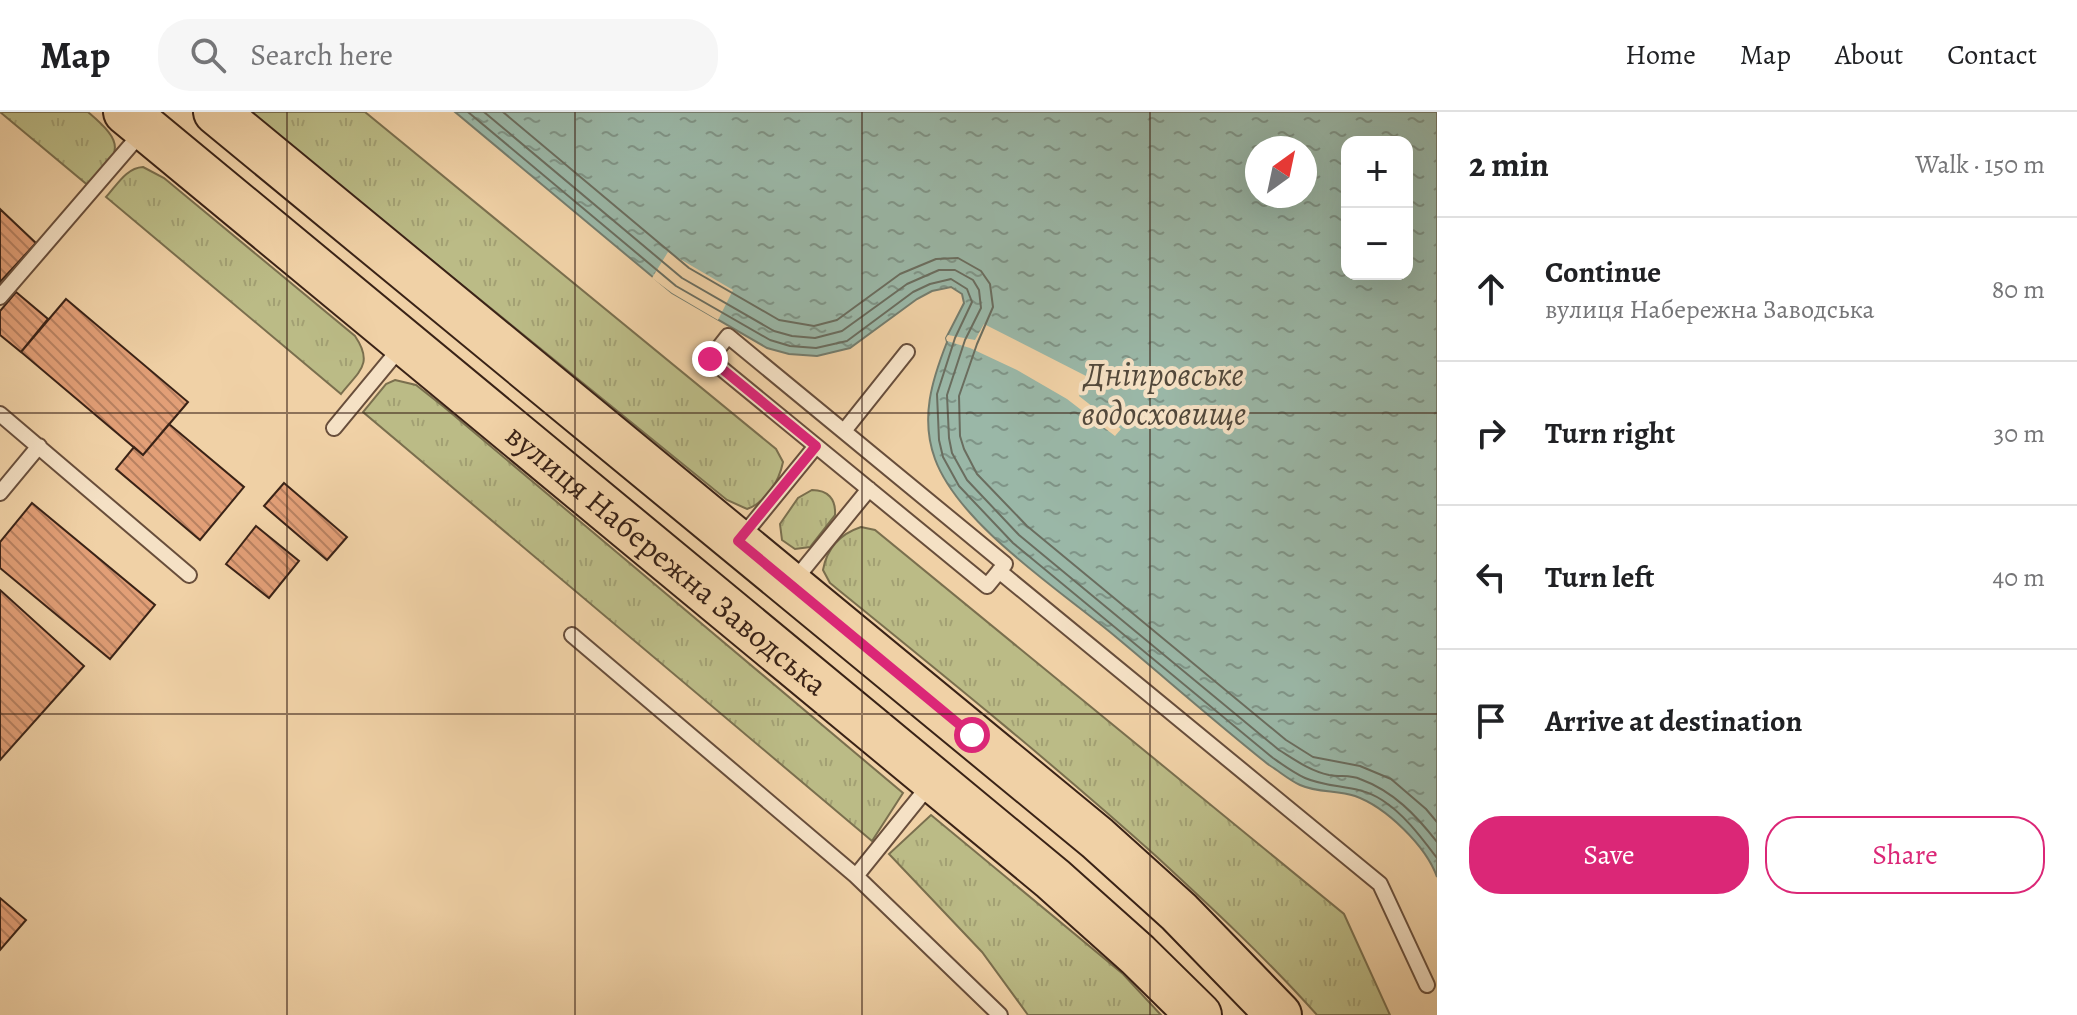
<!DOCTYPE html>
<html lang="en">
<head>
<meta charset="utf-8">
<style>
	body { margin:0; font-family:Alegreya,serif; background:#f6f6f6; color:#202124 }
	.controls { position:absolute; right:24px; top:24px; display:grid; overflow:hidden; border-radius:16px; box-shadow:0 8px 32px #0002 }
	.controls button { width:72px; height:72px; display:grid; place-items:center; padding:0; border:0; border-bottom:2px solid #e0e0e0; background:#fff; color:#202124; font:40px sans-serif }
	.compass { position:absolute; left:1245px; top:24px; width:72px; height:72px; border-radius:50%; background:#fff; box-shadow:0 8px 32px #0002; rotate:33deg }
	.stop { position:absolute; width:24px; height:24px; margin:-18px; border:6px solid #db2777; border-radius:50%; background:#fff }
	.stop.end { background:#db2777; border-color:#fff; box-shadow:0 2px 8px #0008 }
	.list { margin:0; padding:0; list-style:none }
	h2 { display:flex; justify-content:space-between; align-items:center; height:104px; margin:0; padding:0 32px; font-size:34px }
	h2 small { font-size:26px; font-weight:400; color:#757577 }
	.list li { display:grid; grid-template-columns:52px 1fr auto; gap:24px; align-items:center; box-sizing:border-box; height:144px; padding:0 32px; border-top:2px solid #e0e0e0 }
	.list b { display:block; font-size:30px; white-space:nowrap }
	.list p { margin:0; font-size:26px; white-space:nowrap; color:#757577 }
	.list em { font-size:26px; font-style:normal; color:#757577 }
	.actions { display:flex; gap:16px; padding:24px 32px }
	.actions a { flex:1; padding:18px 0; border:2px solid #db2777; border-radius:32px; text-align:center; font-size:28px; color:#db2777 }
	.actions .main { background:#db2777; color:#fff }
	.icon { flex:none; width:44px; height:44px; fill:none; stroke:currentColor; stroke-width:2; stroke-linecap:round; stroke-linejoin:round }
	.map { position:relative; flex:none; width:1437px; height:903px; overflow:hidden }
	header { display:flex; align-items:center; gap:48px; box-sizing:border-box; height:112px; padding:0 40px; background:#fff; border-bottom:2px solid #e0e0e0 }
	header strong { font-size:38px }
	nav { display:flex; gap:44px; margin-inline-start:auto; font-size:28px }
	.search { width:560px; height:72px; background:#f6f6f6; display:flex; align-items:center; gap:20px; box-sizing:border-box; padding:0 28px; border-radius:32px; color:#757577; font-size:30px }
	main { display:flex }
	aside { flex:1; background:#fff }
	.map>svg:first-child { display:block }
	.grass { fill:url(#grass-tufts); stroke:#7a6f4e; stroke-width:2 }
	.water { fill:url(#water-ripples); stroke:#747c6d; stroke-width:2; fill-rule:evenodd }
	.pier { fill:#f0d1a6 }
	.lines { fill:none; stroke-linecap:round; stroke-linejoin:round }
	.shore { stroke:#6a6d5f; stroke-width:2 }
	.building { fill:url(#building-back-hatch); stroke:#3a2317; stroke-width:2 }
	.lane-casing { stroke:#684e3b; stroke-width:18 }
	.primary-casing { stroke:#3a2317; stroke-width:48 }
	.lane { stroke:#f5e1c5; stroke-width:14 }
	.primary { stroke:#f0d1a6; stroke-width:44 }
	.route { stroke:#db2777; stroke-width:10 }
	.grid { fill:none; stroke:#3a2317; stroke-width:2; stroke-opacity:0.55 }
	.labels { text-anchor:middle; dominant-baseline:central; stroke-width:8; stroke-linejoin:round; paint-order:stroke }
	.street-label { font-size:32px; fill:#3a2317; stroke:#f5e1c5 }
	.water-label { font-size:34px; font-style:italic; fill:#52483b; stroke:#f5e1c5 }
</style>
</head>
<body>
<header>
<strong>Map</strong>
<div class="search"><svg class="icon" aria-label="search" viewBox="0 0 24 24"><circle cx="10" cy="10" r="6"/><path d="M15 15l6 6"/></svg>Search here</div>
<nav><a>Home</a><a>Map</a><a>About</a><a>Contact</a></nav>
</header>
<main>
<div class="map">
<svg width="1437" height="903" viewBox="0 0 1437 903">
	<defs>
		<pattern id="grass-tufts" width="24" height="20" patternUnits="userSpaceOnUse" patternTransform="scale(2)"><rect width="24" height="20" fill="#bbbb86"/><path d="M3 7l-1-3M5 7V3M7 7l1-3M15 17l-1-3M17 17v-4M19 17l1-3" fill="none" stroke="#a2a073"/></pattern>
		<pattern id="water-ripples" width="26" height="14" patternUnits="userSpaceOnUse" patternTransform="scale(2)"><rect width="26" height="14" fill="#9ab7a7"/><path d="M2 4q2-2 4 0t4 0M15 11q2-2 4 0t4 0" fill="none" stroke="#7f9487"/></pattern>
		<pattern id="building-back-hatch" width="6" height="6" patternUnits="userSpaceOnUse" patternTransform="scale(2)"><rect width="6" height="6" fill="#e29f77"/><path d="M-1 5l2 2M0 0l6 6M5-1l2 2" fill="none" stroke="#b88161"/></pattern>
	</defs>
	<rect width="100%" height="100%" fill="#f0d1a6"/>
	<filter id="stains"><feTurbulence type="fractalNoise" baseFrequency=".0025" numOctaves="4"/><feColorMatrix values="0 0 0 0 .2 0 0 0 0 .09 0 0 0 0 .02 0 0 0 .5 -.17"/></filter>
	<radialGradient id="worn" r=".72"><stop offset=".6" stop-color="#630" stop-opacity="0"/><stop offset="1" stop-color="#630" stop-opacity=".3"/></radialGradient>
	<path class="grass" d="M0,0H88C127,33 120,39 90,75Z
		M249,0H365L776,337L783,350C779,370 766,390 747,397L727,388Z
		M143,55L164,66L355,224C374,252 359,259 341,282L106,85C117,73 126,56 143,55Z
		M395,268L416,273L444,295L903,681L872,729L363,300L386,272Z
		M812,378C828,378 836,387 835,403L810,435L795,437L782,428L780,412L798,386Z
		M861,415L875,418L1344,802L1390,903H1317C1267,847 1212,796 1157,745C1051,650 941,561 830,471L823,458C827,436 840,422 861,415Z
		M931,703L1123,862L1161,903H1028L982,840L889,742Z"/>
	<path class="water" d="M455,0H1437V765C1426,734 1386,695 1355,684C1337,678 1318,681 1300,673C1289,668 1279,659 1269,653C1215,610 1163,564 1110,520C1057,476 959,412 935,347C920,306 932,268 947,230L946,226L964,191L962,182L951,175L932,179L917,187L850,236L817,244L789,242L767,236L672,181ZM1347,30H1407V162H1347ZM1257,36H1305V84H1257Z"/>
	<path class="pier" d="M668,140L733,178L718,208L672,181L652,166Z
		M984,212L1088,265L1079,284L1121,317L1115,324L1067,287L1017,258L970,236L947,229L946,226L948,223L975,228Z"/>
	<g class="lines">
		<path class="shore" d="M468,0L676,174L770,228L790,234L816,236L847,229L913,180L930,172L951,167L967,177L972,190L955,226L937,282L939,328L943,345L959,374L1013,431L1273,646C1283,653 1294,661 1305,666C1330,677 1358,672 1382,688C1404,702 1421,725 1437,746
			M484,0L682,166L774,219L792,224L815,226L842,219L907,172L939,158H955L973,168L979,178L981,196L965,228L947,283L949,326L952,341L967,368L1019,423L1279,638C1295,648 1310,659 1329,663C1340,665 1351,663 1360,667C1393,679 1416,703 1437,730
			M503,0L689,156L779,208L814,214L837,208L900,162L936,147L958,146L981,159L990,172L993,195L977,232L959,284L960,324L964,337L977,362L1027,414L1286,628L1313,645L1360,654L1391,667L1426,697L1437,710"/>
	</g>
	<path class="building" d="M0,97L36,131L0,170Z
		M16,180L48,207L21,240L0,223V199Z
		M66,187L188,290L143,343L21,240Z
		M169,312L244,375L200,428L116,357L134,335L143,343Z
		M284,371L347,425L327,448L264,394Z
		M32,391L155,493L110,547L0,456V430Z
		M256,414L299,449L269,486L226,452Z
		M0,478L84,554L0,648Z
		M0,786L26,808L0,838Z"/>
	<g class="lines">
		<g class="lane-casing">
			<path id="lane" d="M0,185L143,19
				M728,224L1005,452L987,474L710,247Z
				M0,302L189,463
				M334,316L401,235
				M844,319L907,240
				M0,381L39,334
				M741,426L816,334
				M999,459L1380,772L1427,873
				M793,470L869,377
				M572,523L856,764L931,671
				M856,764L1000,903"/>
		</g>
		<g class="primary-casing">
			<g id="primary">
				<path id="s1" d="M126,0L1053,767L1138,843L1199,903"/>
				<path d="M216,0L1097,726L1179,800L1279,903"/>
			</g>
		</g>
		<use href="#lane" class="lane"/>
		<use href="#primary" class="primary"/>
	</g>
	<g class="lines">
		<path class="route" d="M710,247L816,334L738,429L972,623"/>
	</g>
	<path class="grid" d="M287,0V903M575,0V903M862,0V903M1150,0V903M0,301H1437M0,602H1437"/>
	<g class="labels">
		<g class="street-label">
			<text stroke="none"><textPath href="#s1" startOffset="702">вулиця Набережна Заводська</textPath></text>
		</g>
		<g class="water-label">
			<text x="1164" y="262">Дніпровське<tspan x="1164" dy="39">водосховище</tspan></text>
		</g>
	</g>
	<rect width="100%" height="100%" filter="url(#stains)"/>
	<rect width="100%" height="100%" fill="url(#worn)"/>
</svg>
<div class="controls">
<button>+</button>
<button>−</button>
</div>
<svg class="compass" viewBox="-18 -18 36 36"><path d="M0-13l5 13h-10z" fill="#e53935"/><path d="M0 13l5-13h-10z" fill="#757577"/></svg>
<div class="stop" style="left:972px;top:623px"></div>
<div class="stop end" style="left:710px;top:247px"></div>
</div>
<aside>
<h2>2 min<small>Walk · 150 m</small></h2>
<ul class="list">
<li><svg class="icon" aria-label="ahead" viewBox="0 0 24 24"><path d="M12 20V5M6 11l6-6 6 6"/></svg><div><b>Continue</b><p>вулиця Набережна Заводська</p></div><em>80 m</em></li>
<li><svg class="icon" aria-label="right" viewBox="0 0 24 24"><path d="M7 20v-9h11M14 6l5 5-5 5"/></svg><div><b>Turn right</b></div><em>30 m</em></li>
<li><svg class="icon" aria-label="left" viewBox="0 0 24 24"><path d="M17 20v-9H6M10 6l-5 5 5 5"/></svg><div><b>Turn left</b></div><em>40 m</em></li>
<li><svg class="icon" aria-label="arrive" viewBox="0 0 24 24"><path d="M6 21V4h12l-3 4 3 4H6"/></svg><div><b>Arrive at destination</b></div></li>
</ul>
<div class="actions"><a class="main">Save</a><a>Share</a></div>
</aside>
</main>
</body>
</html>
